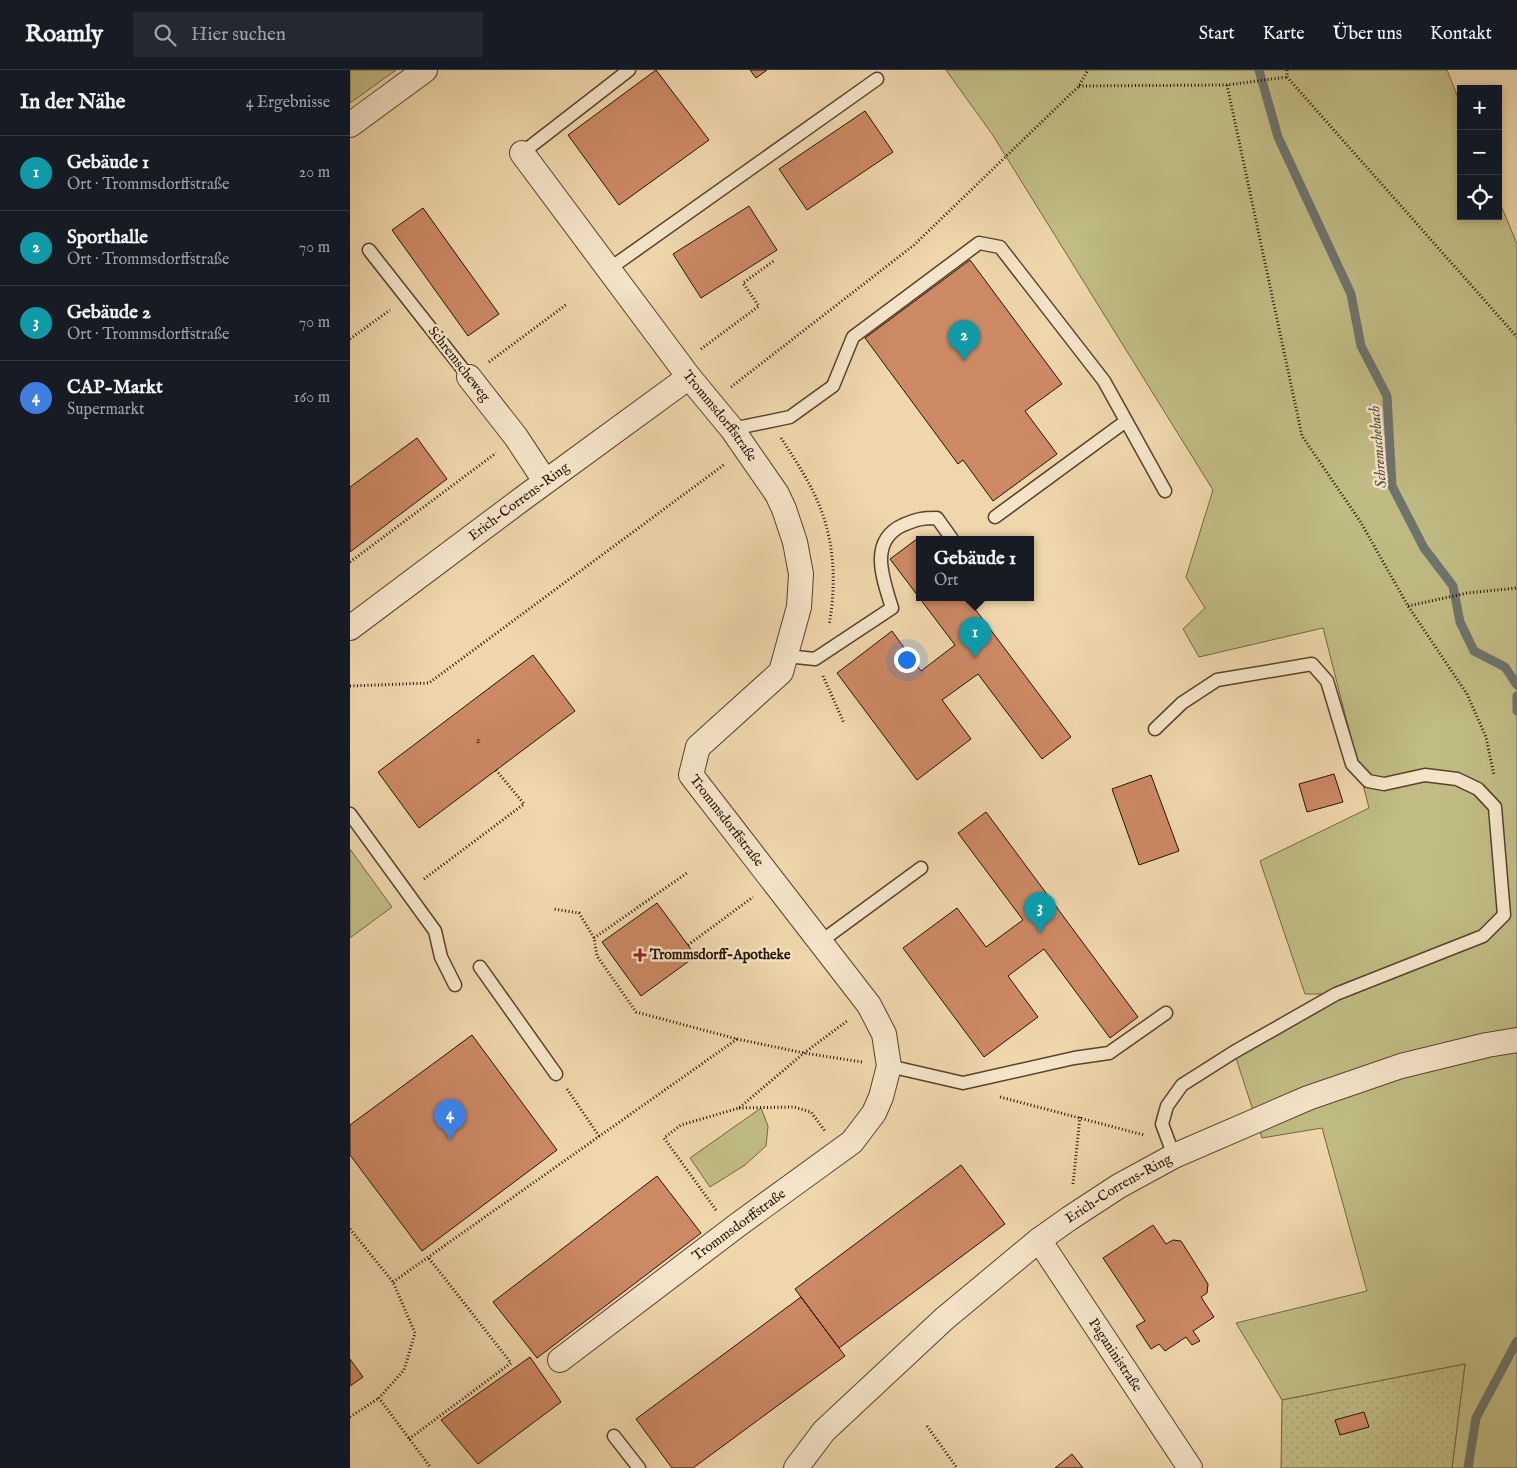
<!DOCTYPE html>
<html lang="de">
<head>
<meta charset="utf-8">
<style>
	body { margin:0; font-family:"IM FELL English",serif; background:#242831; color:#f1f3f6 }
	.controls { position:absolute; right:15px; top:15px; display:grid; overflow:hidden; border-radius:0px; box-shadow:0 2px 8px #0003 }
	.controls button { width:45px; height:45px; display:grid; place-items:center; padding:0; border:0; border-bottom:1px solid #363941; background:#171b24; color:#f1f3f6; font:25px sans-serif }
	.you { position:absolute; left:556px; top:589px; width:18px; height:18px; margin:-12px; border:4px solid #fff; border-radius:50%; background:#1a73e8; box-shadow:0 0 0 8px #1a73e833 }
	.badge { display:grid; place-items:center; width:32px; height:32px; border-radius:50%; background:#d93025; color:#fff; font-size:16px; font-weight:700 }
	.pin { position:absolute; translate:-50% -41px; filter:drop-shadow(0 1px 2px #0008) }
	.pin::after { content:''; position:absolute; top:26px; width:18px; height:15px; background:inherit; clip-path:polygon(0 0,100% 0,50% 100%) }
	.popup { position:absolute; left:566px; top:466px; width:118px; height:65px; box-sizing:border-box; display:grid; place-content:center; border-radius:0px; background:#171b24; filter:drop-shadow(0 1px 4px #0005); font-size:16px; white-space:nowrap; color:#9ea1a6 }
	.popup b { font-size:19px; color:#f1f3f6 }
	.popup::after { content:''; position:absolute; left:50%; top:100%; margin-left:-10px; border:10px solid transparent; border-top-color:#171b24 }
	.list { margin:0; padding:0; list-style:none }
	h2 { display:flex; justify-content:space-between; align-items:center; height:65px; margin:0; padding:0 20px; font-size:21px }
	h2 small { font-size:16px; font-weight:400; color:#9ea1a6 }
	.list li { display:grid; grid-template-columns:32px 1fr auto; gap:15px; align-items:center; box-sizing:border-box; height:75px; padding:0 20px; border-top:1px solid #363941 }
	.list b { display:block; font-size:19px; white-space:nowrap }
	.list p { margin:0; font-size:16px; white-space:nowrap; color:#9ea1a6 }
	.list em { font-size:16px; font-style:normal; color:#9ea1a6 }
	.icon { flex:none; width:28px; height:28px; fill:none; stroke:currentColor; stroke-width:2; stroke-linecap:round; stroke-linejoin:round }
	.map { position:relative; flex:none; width:1167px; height:1398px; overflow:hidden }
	header { display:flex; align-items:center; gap:30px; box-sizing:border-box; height:70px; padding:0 25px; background:#171b24; border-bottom:1px solid #363941 }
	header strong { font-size:24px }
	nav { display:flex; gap:28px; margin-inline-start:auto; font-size:18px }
	.search { width:350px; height:45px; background:#242831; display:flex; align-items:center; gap:12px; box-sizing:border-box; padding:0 18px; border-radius:0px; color:#9ea1a6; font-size:19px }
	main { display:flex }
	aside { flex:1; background:#171b24 }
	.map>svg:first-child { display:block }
	.green { fill:#c0bc84; stroke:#736643 }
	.garden { fill:url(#garden-dots); stroke:#736643 }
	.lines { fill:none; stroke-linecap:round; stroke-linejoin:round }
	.stream { stroke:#6d756c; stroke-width:9 }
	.building { fill:#cc8964; stroke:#261102 }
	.lane-casing { stroke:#58422c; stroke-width:15 }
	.street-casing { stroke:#58422c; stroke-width:26 }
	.path { stroke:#261102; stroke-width:3; stroke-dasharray:1 2.5; stroke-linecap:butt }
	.lane { stroke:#f5e4c8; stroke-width:12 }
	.street { stroke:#f5e4c8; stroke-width:24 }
	.poi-dot { fill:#8f2418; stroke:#f5e4c8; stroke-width:2 }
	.labels { text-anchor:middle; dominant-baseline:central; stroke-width:5; stroke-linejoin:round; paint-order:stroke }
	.number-label { font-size:11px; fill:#502f1a }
	.street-label { font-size:14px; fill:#261102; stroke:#f5e4c8 }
	.poi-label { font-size:14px; font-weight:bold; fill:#261102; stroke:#f5e4c8; text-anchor:start }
	.water-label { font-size:15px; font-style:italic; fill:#504b40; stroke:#f5e4c8 }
</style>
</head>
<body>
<header>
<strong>Roamly</strong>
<div class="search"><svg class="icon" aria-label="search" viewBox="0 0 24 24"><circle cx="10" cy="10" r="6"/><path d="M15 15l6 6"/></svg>Hier suchen</div>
<nav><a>Start</a><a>Karte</a><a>Über uns</a><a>Kontakt</a></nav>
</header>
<main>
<aside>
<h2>In der Nähe<small>4 Ergebnisse</small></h2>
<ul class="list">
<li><span class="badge" style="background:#0f9aa8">1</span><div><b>Gebäude 1</b><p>Ort · Trommsdorffstraße</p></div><em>20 m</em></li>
<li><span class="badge" style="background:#0f9aa8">2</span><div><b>Sporthalle</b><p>Ort · Trommsdorffstraße</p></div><em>70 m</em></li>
<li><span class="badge" style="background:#0f9aa8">3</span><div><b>Gebäude 2</b><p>Ort · Trommsdorffstraße</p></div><em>70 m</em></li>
<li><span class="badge" style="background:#3f7fe0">4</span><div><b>CAP-Markt</b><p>Supermarkt</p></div><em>160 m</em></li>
</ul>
</aside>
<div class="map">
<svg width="1167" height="1398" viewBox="0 0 1167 1398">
	<defs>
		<pattern id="garden-dots" width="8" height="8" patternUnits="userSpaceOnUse" patternTransform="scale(1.25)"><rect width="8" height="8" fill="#c0bc84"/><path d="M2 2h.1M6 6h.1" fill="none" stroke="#a5a170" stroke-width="1.8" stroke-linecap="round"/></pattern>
	</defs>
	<rect width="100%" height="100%" fill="#efd6ab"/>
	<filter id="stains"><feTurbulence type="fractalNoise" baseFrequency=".004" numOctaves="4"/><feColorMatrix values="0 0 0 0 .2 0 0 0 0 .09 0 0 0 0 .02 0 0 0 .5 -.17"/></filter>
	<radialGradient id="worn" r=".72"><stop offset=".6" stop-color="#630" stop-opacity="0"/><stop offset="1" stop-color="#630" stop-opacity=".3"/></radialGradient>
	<path class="green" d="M0,0H46L0,33Z
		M596,0H1097L1111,35V146H1148V128L1167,174V1398H1102L1115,1294L932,1330L886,1253L1017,1221L972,1058L912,1068L884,982L985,924H955L910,791L1019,738L973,558L849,587L833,559L855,538L836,507L863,420L642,64Z
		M0,779L42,837L0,868Z
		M411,1038L418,1056L416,1076L395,1095L360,1117L340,1088Z"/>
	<path class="garden" d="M1115,1294L1102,1398H931L932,1330Z"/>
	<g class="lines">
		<path class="stream" d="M909,0L928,67L1001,224L1011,276L1037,326L1042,416L1074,478L1103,516L1110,552L1124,581L1155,597L1167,615
			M1167,626V641
			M1118,1398L1126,1348L1167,1271"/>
	</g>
	<path class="building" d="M306,0L359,70L269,135L218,65Z
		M400,0H417L406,8Z
		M515,41L543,82L457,140L429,99Z
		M399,136L427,180L351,228L323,184Z
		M73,138L149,244L118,266L42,160Z
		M620,190L712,314L675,341L707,384L643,431L613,390L608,394L515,268Z
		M67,368L97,409L0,482V417Z
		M571,466L573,469H570V527H616L721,667L692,689L628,604L592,630L621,669L567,710L487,603L542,561L571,601L605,575L540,489Z
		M183,585L225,641L69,758L28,702Z
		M984,704L993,732L957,742L949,714Z
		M801,705L829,781L789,795L762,719Z
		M636,742L788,947L760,968L694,879L658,906L688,947L634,987L553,878L607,838L636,877L673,850L608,763Z
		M307,833L346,886L291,926L252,872Z
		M122,965L207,1080L72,1181L0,1085V1055Z
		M611,1095L655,1154L489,1278L445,1219Z
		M307,1106L351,1163L187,1288L143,1232Z
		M803,1155L816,1174L823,1170L831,1171L858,1214L857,1223L851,1227L864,1247L843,1261L850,1271L842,1275L836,1267L815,1281L809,1274L801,1279L786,1256L795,1251L753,1188Z
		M451,1227L495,1286L343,1398H322L286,1349Z
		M180,1287L211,1332L128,1394L91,1350Z
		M0,1289L13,1307L0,1316Z
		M1014,1342L1019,1357L990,1365L985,1350Z
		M722,1384L733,1398H705Z"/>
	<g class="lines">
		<g class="lane-casing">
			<path id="lane" d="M172,83L279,0
				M19,180L119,307
				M259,199L527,9
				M382,359L440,347L483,316L503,267L629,173L650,177L754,311L815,421
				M645,447L776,351
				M436,586L465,589L542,538C533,509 518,471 553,455C567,449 572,448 587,448L602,469
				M805,659L832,633L867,610L962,594L977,611L1002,694L1018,711L1034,714L1075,705L1107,709L1128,719L1145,737L1154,845L1133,866L986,924L884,982L832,1015L817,1036L812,1054L824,1086
				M0,744L85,861L91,887L105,915
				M470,872L571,798
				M130,897L206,1004
				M539,996L613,1013L724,988L759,983L816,943
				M264,1366L289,1398"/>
		</g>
		<g class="street-casing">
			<g id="street">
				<path d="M0,55L75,0"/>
				<path id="s1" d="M172,83L339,307L382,359L427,424L434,439L445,472L451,504L449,537L431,602L348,677L341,705L519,935L534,964L539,996L531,1027L524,1043L502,1072L389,1154L210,1290"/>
				<path d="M119,307L166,367L195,411"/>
				<path id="s2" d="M0,558L172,429L339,307"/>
				<path id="s3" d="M689,1170L840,1398"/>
				<path id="s4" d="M446,1398L474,1361L594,1249L689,1170L720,1148L769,1116L824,1086L958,1028L1051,996L1137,975L1167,970"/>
			</g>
		</g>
		<path class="path" d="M937,0V7L1167,267
			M877,15L952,366L1010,451L1058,536L1117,624L1136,667L1144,705
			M729,16L877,15L937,7
			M0,269L40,240
			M351,279L409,236L393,213L425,190
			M139,292L217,234
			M381,317L564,175L729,16L738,0
			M431,368C446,391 462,415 471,440C485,476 486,518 479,555
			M0,492L146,383
			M1058,536L1117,523L1167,518
			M473,606L494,653
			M0,616L79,613L375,394
			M74,809L174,734L146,700
			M244,868L337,803
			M338,875L403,827
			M387,969L454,983L512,992
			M217,1019L249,1066
			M650,1027L794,1065
			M389,1038L444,1037L461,1042L475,1061
			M723,1114L730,1047
			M366,1140L314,1068L331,1055L389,1038L454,983L497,951
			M0,1159L43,1212L65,1263L54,1300L29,1328L81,1398
			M43,1212L387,969L286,942L247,886L244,868L229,843L204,839
			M0,1347L29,1328
			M577,1356L607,1398
			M59,1369L161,1293L78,1187"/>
		<use href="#lane" class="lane"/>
		<use href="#street" class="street"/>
	</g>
	<path class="poi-dot" d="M287.5 877.5h5v5h5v5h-5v5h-5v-5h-5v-5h5z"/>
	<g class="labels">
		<g class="number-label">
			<text x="128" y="670">2</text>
		</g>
		<g class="street-label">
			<text transform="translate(109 294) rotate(52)">Schremscheweg</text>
			<text stroke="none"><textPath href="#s1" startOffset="329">Trommsdorffstraße</textPath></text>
			<text stroke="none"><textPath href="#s2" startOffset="211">Erich-Correns-Ring</textPath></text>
			<text stroke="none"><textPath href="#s1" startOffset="809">Trommsdorffstraße</textPath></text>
			<text stroke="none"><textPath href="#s4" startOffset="429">Erich-Correns-Ring</textPath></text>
			<text transform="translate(389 1155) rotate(-36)">Trommsdorffstraße</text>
			<text stroke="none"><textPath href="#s3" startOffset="138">Paganinistraße</textPath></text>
		</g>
		<g class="poi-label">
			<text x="300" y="885">Trommsdorff-Apotheke</text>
		</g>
		<g class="water-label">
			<text transform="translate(1028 377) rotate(-95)">Schremschebach</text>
		</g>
	</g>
	<rect width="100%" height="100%" filter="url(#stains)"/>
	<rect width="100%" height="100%" fill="url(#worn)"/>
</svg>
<div class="controls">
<button>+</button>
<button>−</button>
<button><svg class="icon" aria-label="locate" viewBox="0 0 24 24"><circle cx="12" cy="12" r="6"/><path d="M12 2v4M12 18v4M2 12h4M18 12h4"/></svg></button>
</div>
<div class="you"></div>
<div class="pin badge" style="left:625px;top:588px;background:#0f9aa8">1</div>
<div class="popup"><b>Gebäude 1</b>Ort</div>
<div class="pin badge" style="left:614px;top:291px;background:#0f9aa8">2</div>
<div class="pin badge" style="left:690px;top:863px;background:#0f9aa8">3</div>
<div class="pin badge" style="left:100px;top:1070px;background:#3f7fe0">4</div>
</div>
</main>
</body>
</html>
